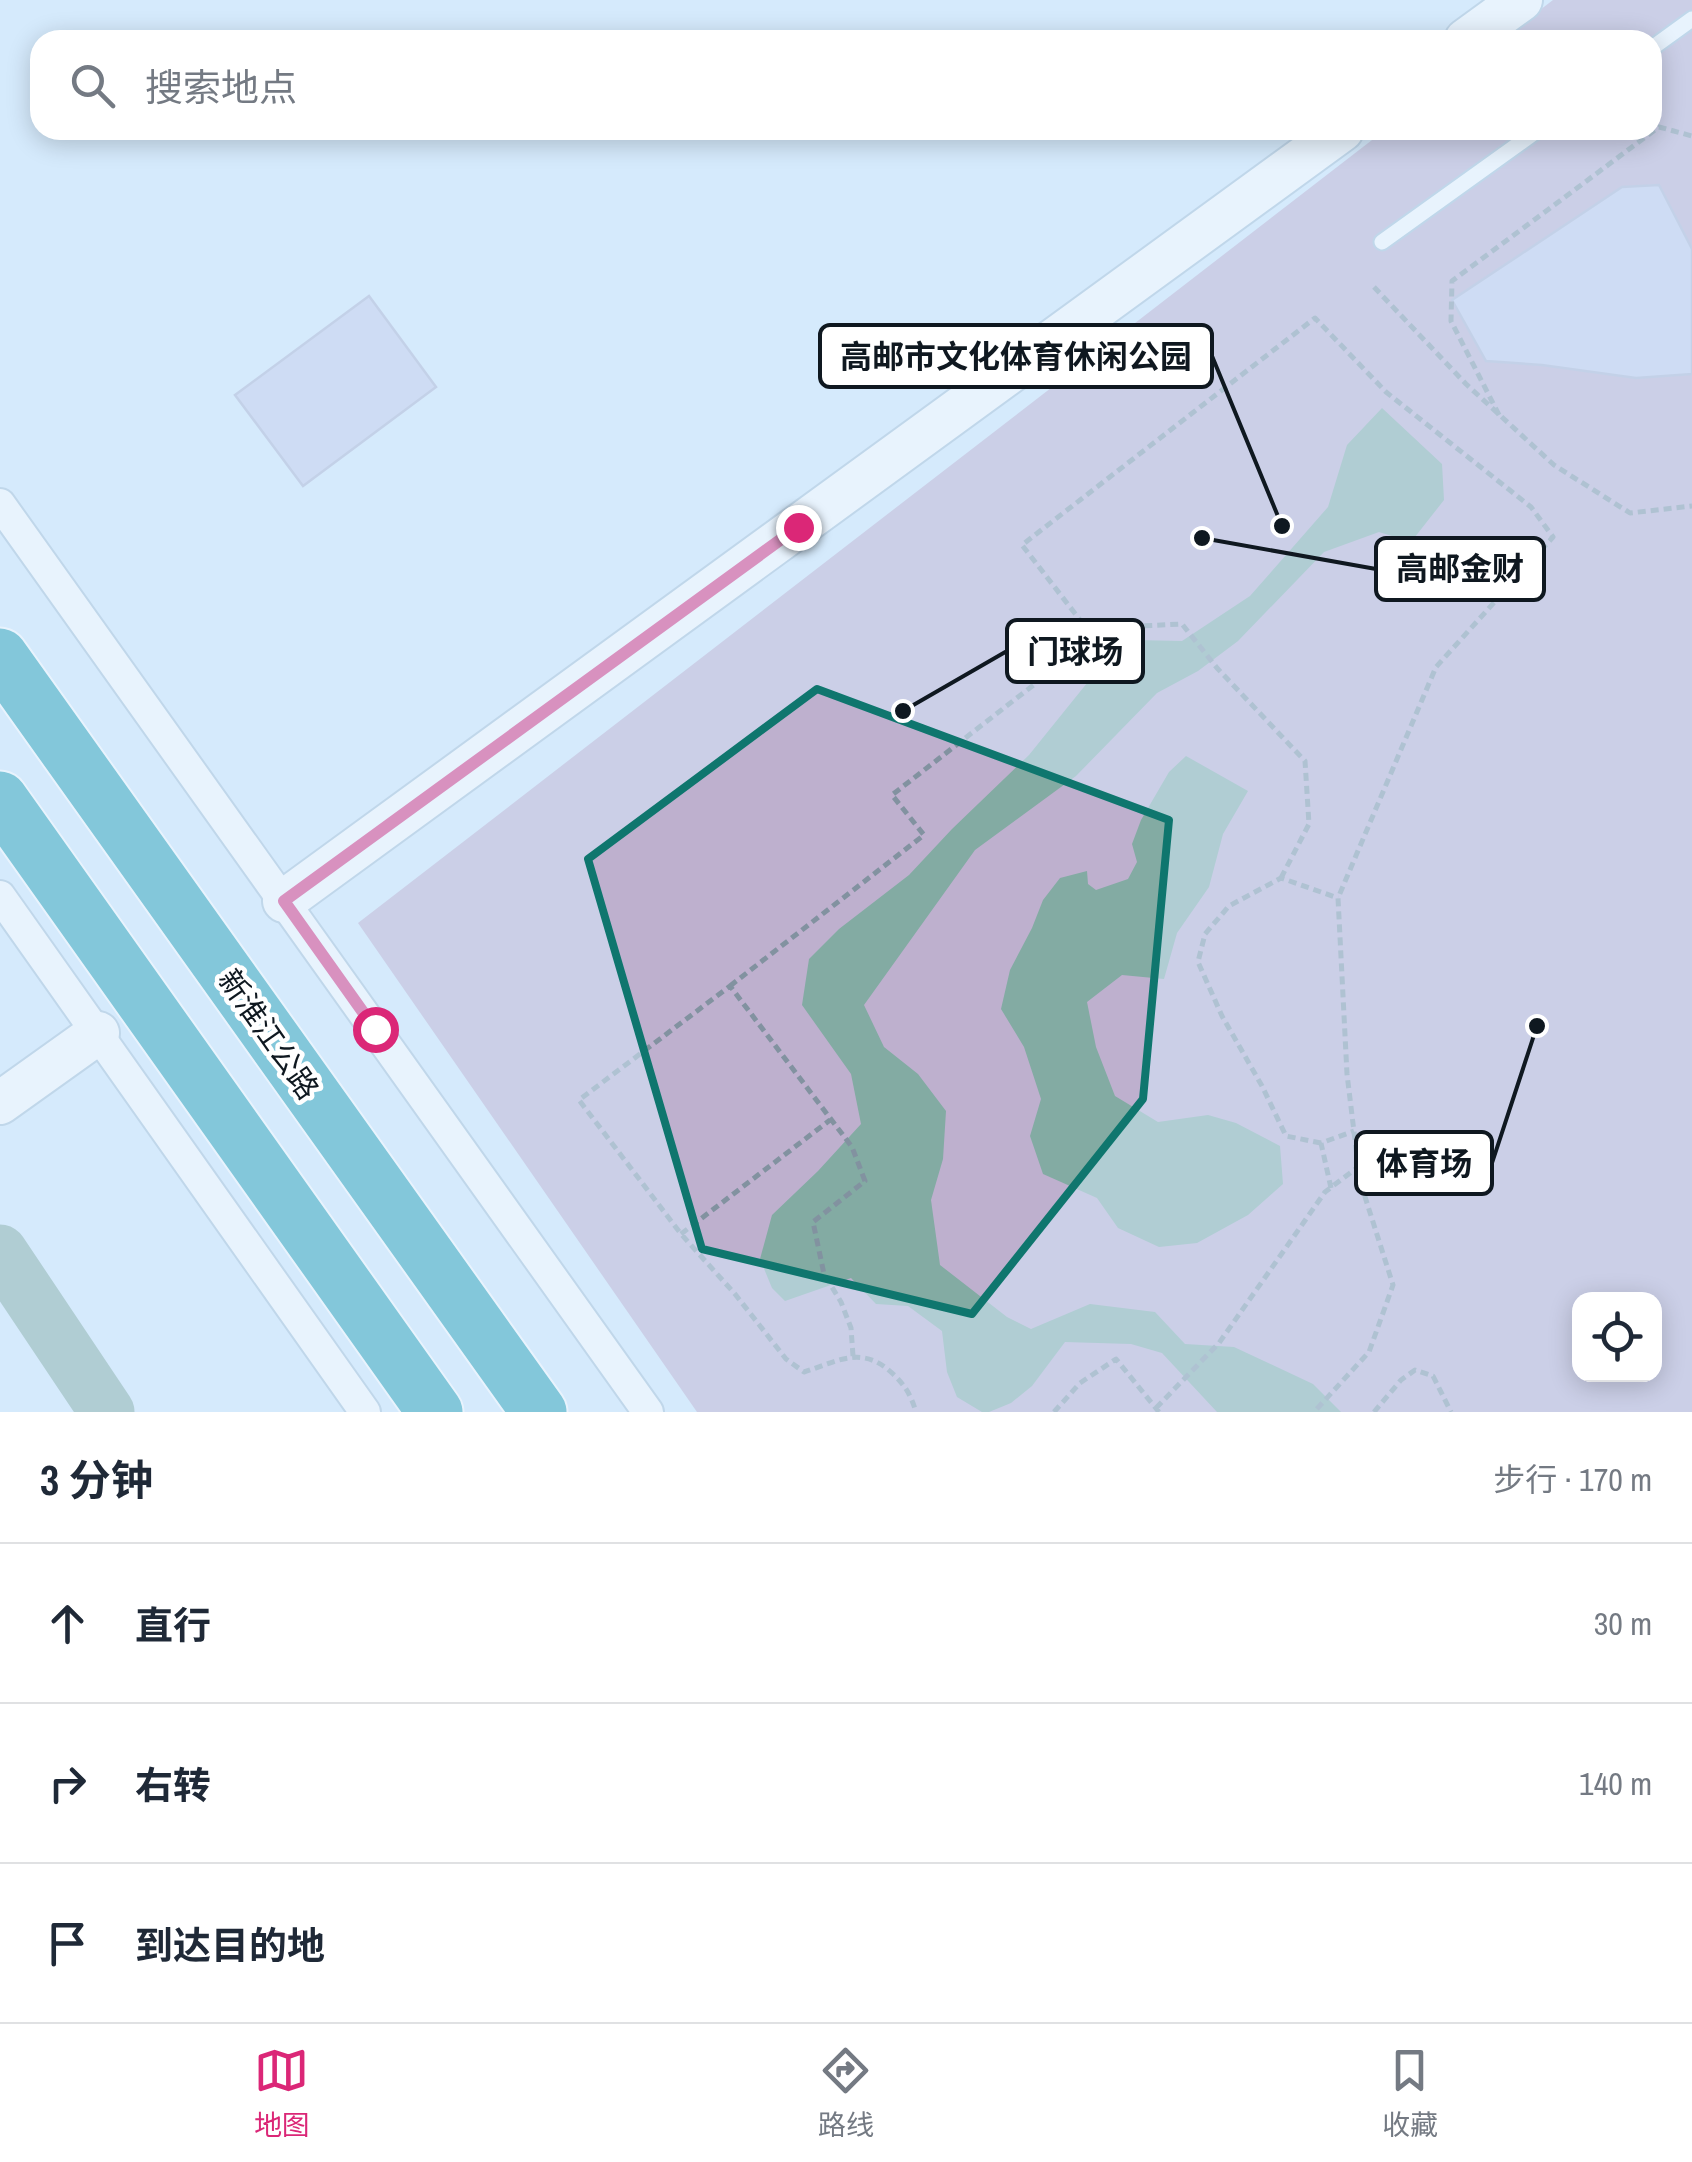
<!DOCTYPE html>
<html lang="zh">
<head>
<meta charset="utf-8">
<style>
	body { margin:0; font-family:"Archivo Narrow","Noto Sans SC",sans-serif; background:#f2f2f3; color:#1f2937 }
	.controls { position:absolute; right:30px; bottom:30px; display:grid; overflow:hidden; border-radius:20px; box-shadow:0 5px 25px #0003 }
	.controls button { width:90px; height:90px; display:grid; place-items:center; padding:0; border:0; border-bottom:2px solid #e0e1e3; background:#fff; color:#1f2937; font:50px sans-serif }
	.stop { position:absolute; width:30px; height:30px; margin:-22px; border:8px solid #db2777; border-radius:50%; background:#fff }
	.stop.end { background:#db2777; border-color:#fff; box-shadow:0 2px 10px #0008 }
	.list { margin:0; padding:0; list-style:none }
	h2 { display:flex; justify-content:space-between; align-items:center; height:130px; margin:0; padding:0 40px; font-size:42px }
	h2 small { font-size:32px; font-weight:400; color:#747a83 }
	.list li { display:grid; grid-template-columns:65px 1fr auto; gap:30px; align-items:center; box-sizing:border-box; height:160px; padding:0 40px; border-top:2px solid #e0e1e3 }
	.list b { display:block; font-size:38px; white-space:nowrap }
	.list em { font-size:32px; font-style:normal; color:#747a83 }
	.icon { flex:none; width:55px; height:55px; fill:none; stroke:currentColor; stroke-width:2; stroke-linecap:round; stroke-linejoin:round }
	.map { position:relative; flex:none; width:1692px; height:1412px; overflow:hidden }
	.search { position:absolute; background:#fff; box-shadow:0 5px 25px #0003; left:30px; right:30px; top:30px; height:110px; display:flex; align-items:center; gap:25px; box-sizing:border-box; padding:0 35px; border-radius:30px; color:#747a83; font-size:38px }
	.sheet { height:610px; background:#fff }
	nav { display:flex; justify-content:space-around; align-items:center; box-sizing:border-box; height:140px; border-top:2px solid #e0e1e3; background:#fff; font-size:28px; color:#747a83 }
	nav a { display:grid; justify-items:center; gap:5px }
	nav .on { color:#db2777 }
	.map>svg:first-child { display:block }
	.green { fill:#beb0ce; fill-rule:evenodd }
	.water { fill:#83aba3 }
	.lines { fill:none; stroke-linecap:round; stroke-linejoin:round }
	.river { stroke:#83aba3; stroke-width:55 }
	.building { fill:#c6cdea; stroke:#aeb4d1; stroke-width:2.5 }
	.lane-casing { stroke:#a7c1d6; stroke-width:19 }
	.street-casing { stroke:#a7c1d6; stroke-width:34 }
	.secondary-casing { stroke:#a7c1d6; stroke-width:46 }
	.highway-casing { stroke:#fff; stroke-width:59 }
	.path { stroke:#8292a0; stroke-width:5; stroke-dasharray:8 5; stroke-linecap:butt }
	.lane { stroke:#fff; stroke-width:15 }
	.street { stroke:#fff; stroke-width:30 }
	.secondary { stroke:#fff; stroke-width:42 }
	.highway { stroke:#1f9db1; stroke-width:55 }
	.route { stroke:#db2777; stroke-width:12 }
	.marked { fill:none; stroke:#0f766e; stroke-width:8; stroke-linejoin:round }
	.labels { text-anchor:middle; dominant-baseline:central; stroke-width:9; stroke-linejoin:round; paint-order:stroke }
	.street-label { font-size:30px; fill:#0f1820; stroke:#fff }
	.leader { fill:none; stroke:#0f1820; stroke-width:4 }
	.callout-dot { fill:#0f1820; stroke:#fff; stroke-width:4 }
	.callout { fill:#fff; stroke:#0f1820; stroke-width:4 }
	.callout-label { font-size:32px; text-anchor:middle; font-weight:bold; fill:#0f1820 }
</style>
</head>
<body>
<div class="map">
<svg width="1692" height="1412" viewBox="0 0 1692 1412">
	<rect width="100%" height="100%" fill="#d5eafc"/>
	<path class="green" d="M1553,0H1692V1412H697L358,923L1385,130H1652V40H1501ZM1580,1300H1654V1374H1580Z"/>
	<path class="water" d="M1382,408L1442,464L1444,500L1411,542L1379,532L1324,552L1238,641L1198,671L1157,693L1076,776L975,850L864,1005L884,1047L918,1074L946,1111L943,1159L931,1200L940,1265L1007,1317L1031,1329L1090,1304L1155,1312L1185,1344L1234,1347L1313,1384L1341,1412H1217L1162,1353L1131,1344L1065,1342L1032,1386L1011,1403L989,1412H982L957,1397L947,1372L942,1331L908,1306L876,1304L851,1278L785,1301L772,1288L760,1259L772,1215L818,1171L861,1124L851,1074L802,1005L809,959L839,929L909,875L952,829L1029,755L1104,662L1135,640L1182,641L1250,596L1328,507L1347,445Z
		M1186,756L1248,791L1223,834L1209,887L1177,933L1164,979L1122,975L1087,1002L1096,1047L1115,1096L1158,1122L1208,1115L1236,1123L1280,1146L1283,1184L1248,1215L1197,1243L1159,1247L1118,1228L1097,1198L1043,1174L1030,1136L1041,1099L1024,1047L1001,1009L1010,970L1032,928L1043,900L1060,878L1087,871L1088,884L1096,890L1128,879L1137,862L1132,844L1141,820L1169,772Z"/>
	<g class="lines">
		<path class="river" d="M0,1252L107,1412"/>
	</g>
	<path class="building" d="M1659,185L1692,249V374L1636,378L1542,365L1486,361L1452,300L1622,187Z
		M369,296L436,387L303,486L235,395Z"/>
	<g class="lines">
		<g class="lane-casing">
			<path id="lane" d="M1652,48L1692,19
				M1382,242L1538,130"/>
		</g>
		<g class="street-casing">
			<path id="street" d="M0,504L648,1412
				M0,896L365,1412"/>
		</g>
		<g class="secondary-casing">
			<path id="secondary" d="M1466,40L1521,0
				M284,901L1342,130
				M0,1103L98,1033"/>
		</g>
		<g class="highway-casing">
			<path id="highway" d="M0,656L539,1412
				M0,799L435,1412"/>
		</g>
		<path class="path" d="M1374,287L1466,384L1554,465L1630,513L1692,506
			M1499,415L1451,321L1452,281L1659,127L1692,136
			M1281,878L1309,824L1305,761L1217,668L1182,624L1119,627L1094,638L1022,545L1315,318L1386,392L1531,507L1553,537L1436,667L1338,898L1347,1074L1360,1181L1393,1285L1369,1352L1314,1412
			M730,986L924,835L892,795L1094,638
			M1321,1143L1286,1136L1262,1086L1222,1016L1198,962L1205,934L1229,906L1281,878L1338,898
			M1331,1188L1321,1143L1354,1131
			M681,1234L830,1120
			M853,1356L851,1328L841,1302L824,1274L813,1222L865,1181L852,1147L730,986L579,1100L681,1234L735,1294L786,1359L804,1372C838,1361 862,1345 892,1373C905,1385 911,1395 916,1412
			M1156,1408L1219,1343L1325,1192L1358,1167
			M1054,1412L1080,1383L1116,1359L1159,1412
			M1374,1412L1401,1380L1415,1370L1433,1376L1451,1412"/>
		<use href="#lane" class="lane"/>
		<use href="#street" class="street"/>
		<use href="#secondary" class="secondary"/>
		<use href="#highway" class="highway"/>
	</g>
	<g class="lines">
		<path class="route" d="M375,1029L284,901L798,527"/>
	</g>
	<path d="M0 0H1692V1412H0ZM817,689L1169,820L1143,1099L972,1314L702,1249L588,859Z" fill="#d5eafc" fill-opacity=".55" fill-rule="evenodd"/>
	<path class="marked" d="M817,689L1169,820L1143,1099L972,1314L702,1249L588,859Z"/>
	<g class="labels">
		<g class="street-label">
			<text transform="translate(269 1034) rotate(55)">新淮江公路</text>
		</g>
	</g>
	<path class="leader" d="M1282 526L1212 356M1202 538L1376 569M903 711L1007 651M1537 1026L1492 1163"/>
	<g class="callout-dot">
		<circle cx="1282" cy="526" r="10"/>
		<circle cx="1202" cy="538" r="10"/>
		<circle cx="903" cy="711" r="10"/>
		<circle cx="1537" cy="1026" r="10"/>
	</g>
	<g class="callout">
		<rect x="820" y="325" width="392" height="62" rx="10"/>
		<rect x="1376" y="538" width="168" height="62" rx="10"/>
		<rect x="1007" y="620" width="136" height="62" rx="10"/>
		<rect x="1356" y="1132" width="136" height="62" rx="10"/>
	</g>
	<g class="callout-label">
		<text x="1016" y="368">高邮市文化体育休闲公园</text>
		<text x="1460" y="580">高邮金财</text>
		<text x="1075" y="663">门球场</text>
		<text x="1424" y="1175">体育场</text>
	</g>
</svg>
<div class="controls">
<button><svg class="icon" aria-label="locate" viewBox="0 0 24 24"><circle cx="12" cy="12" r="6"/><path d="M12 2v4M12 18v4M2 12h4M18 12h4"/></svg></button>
</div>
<div class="stop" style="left:375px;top:1029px"></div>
<div class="stop end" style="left:798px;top:527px"></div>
<div class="search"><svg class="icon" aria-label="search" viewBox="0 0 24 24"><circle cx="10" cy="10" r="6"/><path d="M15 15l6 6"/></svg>搜索地点</div>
</div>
<section class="sheet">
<h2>3 分钟<small>步行 · 170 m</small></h2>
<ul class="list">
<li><svg class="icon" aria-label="ahead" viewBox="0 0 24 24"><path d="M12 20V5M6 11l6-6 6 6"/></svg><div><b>直行</b></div><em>30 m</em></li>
<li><svg class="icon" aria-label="right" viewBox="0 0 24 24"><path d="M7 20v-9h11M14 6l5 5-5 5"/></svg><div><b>右转</b></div><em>140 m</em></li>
<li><svg class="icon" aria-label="arrive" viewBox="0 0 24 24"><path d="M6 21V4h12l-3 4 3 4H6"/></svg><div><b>到达目的地</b></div></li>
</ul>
</section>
<nav>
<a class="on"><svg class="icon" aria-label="map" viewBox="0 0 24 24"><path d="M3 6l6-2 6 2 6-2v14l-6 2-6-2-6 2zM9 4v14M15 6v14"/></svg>地图</a>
<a><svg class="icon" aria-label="directions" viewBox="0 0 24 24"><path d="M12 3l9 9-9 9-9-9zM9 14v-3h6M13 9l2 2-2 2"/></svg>路线</a>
<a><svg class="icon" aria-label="saved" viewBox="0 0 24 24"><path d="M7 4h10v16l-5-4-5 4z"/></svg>收藏</a>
</nav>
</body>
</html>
